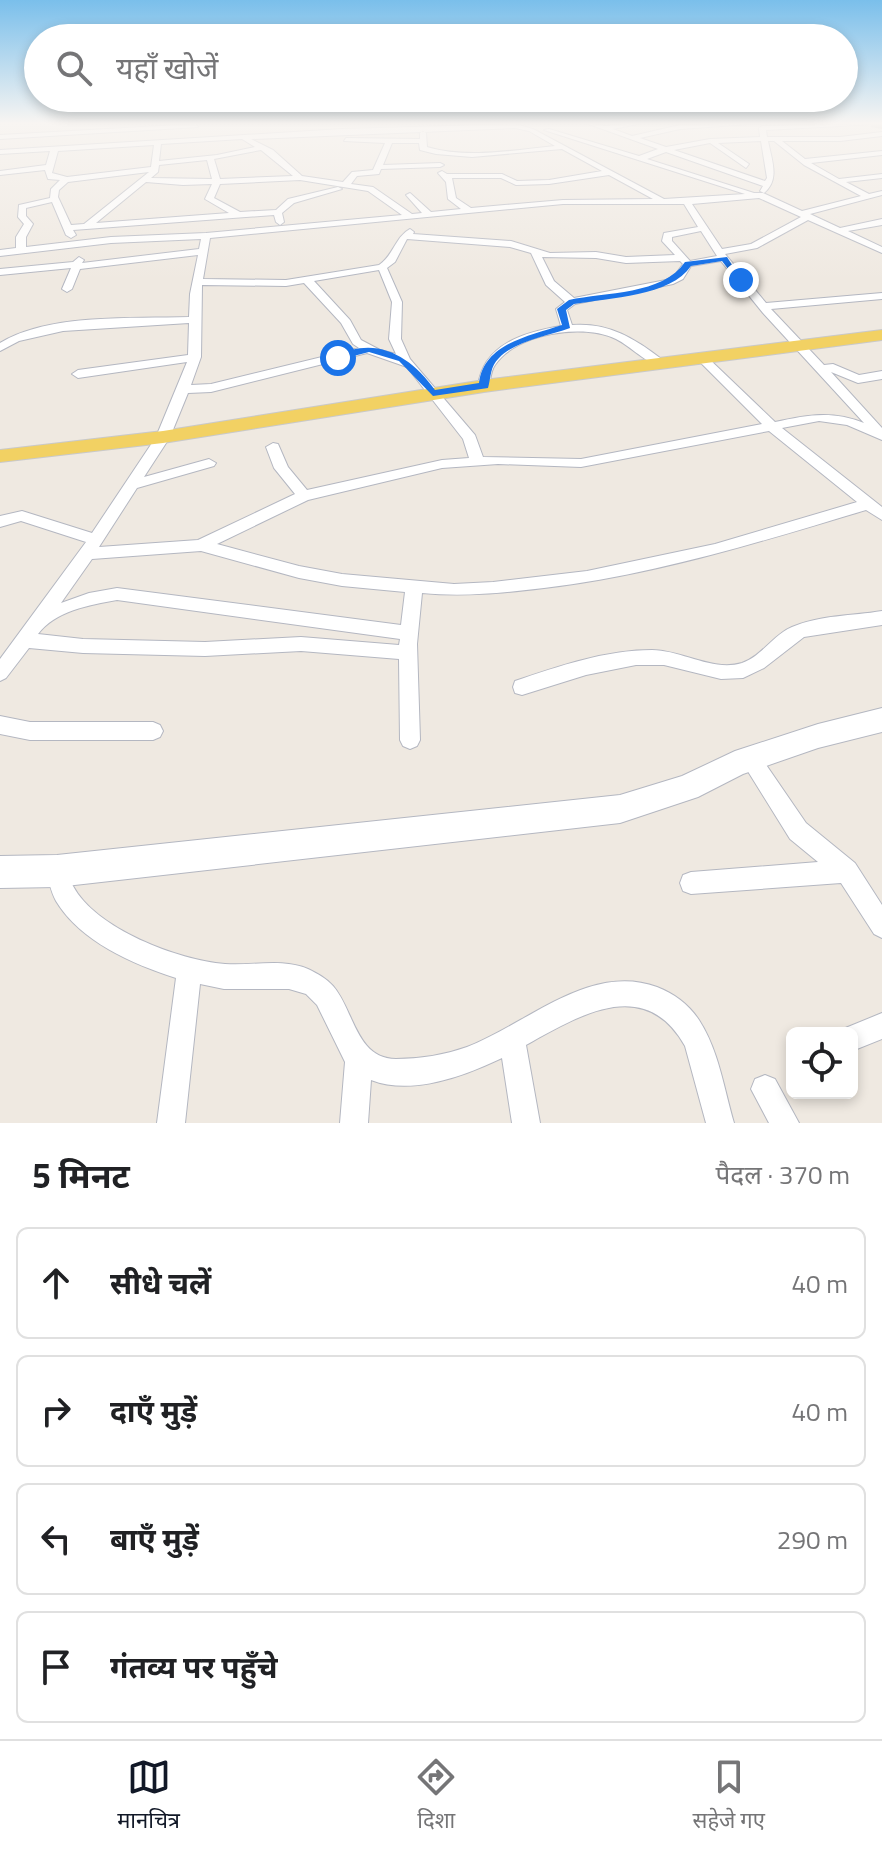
<!DOCTYPE html>
<html lang="hi">
<head>
<meta charset="utf-8">
<style>
	body { margin:0; font-family:"Titillium Web","Noto Sans Devanagari",sans-serif; background:#f2f2f2; color:#202124 }
	.controls { position:absolute; right:24px; bottom:24px; display:grid; overflow:hidden; border-radius:12px; box-shadow:0 4px 12px #0003 }
	.controls button { width:72px; height:72px; display:grid; place-items:center; padding:0; border:0; border-bottom:2px solid #e0e0e0; background:#fff; color:#202124; font:40px sans-serif }
	.stop { position:absolute; width:24px; height:24px; margin:-18px; border:6px solid #1a73e8; border-radius:50%; background:#fff }
	.stop.end { background:#1a73e8; border-color:#fff; box-shadow:0 2px 8px #0008 }
	.list { margin:0; padding:0; list-style:none }
	h2 { display:flex; justify-content:space-between; align-items:center; height:104px; margin:0; padding:0 32px; font-size:34px }
	h2 small { font-size:26px; font-weight:400; color:#757577 }
	.list li { display:grid; grid-template-columns:52px 1fr auto; gap:24px; align-items:center; box-sizing:border-box; height:112px; margin:0 16px 16px; padding:0 16px; border:2px solid #e0e0e0; border-radius:12px }
	.list b { display:block; font-size:30px; white-space:nowrap }
	.list em { font-size:26px; font-style:normal; color:#757577 }
	.icon { flex:none; width:44px; height:44px; fill:none; stroke:currentColor; stroke-width:2; stroke-linecap:round; stroke-linejoin:round }
	.map { position:relative; flex:none; width:882px; height:1123px; overflow:hidden }
	.search { position:absolute; background:#fff; box-shadow:0 4px 12px #0003; left:24px; right:24px; top:24px; height:88px; display:flex; align-items:center; gap:20px; box-sizing:border-box; padding:0 28px; border-radius:44px; color:#757577; font-size:30px }
	.sheet { height:616px; background:#fff }
	nav { display:flex; justify-content:space-around; align-items:center; box-sizing:border-box; height:112px; border-top:2px solid #e0e0e0; background:#fff; font-size:22px; color:#757577 }
	nav a { display:grid; justify-items:center; gap:4px }
	nav .on { color:#111827 }
	.map>svg:first-child { display:block }
	.lines { fill:none; stroke-linecap:round; stroke-linejoin:round }
	.street-casing { stroke:#b4b7c1; stroke-width:2 }
	.secondary-casing { stroke:#b4b7c1; stroke-width:2 }
	.primary-casing { stroke:#c9c9c9; stroke-width:2 }
	.street { fill:#fff; fill-rule:evenodd }
	.secondary { fill:#fff; fill-rule:evenodd }
	.primary { fill:#f2d163; fill-rule:evenodd }
	.wall { fill:#afaba4 }
	.route { fill:#1a73e8 }
</style>
</head>
<body>
<div class="map">
<svg width="882" height="1123" viewBox="0 0 882 1123">
	<rect width="100%" height="100%" fill="#efe9e1"/>
	<g class="lines">
		<g class="street-casing">
			<path id="street" d="M583,122L605,126L648,122L613,129L632,136L680,125L764,123L680,129L640,138L666,147L710,139L760,137L759,128L762,126L875,124L766,130L767,137H840L882,132V136L840,141H782L805,159L882,151V155L811,163L839,179L882,174V178L846,182L869,194L882,191V195L810,214L840,228L882,219V225L848,231L882,247V253L808,220L757,248L725,254L766,303L882,293V299L771,309L824,365L833,364L859,375L882,371V379L858,383L831,372L882,428V440L847,425L819,421L782,428L882,507V520L866,510C760,542 654,575 544,588C503,593 463,597 422,593L417,644L420,740L417,746L410,749L403,746L400,740L399,659L301,651L205,656L83,653L29,648L6,678L0,681V659L86,542L21,521L0,527V516L22,511L92,533L156,437L187,362L78,378L72,374L78,370L188,355L189,323L63,331L19,341L0,351V343C49,313 133,319 189,317L190,294L198,255L80,269L72,289L67,292L62,289L71,268L0,275V269L73,262L79,257L84,260L82,263L199,249L201,239L111,243L0,256V250L16,248V237L24,224L18,217L19,205L50,198L51,189L60,180L48,179L45,170L0,175V171L46,165L50,151L0,154V150L342,129L515,124L533,129L664,199L745,194L544,130L549,129L639,156L658,149ZM515,128L529,131L555,146C514,150 467,159 427,147L426,133L423,131L420,133V139L346,138L344,141L385,143L373,170L352,172L343,182L302,176L273,150L251,139ZM242,139L255,147L217,155L159,161L161,144ZM761,141L767,178L765,181L674,150L710,143L746,168L749,164L718,143ZM768,141H774L804,165L861,196L802,211L763,193H754L647,159L666,152L763,186L760,191L764,193C780,180 772,161 768,141ZM392,143H419L420,150L436,154L472,157L562,149L602,171L549,180L517,181L502,174H447L442,171L438,173L446,182L448,199L461,209L431,212L410,193L406,195L422,213L412,214L373,187L351,184L357,176L379,174L381,169L440,167L444,165L440,163L383,165ZM154,145L151,167L67,177L52,173L58,151ZM261,150L293,176L220,179L214,159ZM207,160L212,179L151,178L158,172L159,165ZM149,172L84,224L71,225L58,197L59,190L68,182ZM609,175L653,199L563,200L471,208L456,198L452,178H501L516,185L549,184ZM300,180L368,191L402,215L206,233L111,237L26,247V237L33,224L26,216V208L52,202L66,235L71,238L76,235L73,230L274,215L276,222L280,225L284,222L282,213L294,203L342,189L338,187L288,199L276,210L240,212L214,198L220,184ZM146,182L183,185L212,184L205,199L229,213L96,223ZM759,198L801,217L751,244L722,249L692,204ZM563,204H684L698,227L664,233L662,241L675,255L626,257L596,252L550,253L511,241L413,234L414,232L410,229C395,237 394,255 379,265L286,280L203,279L210,238ZM701,231L717,256L690,261L672,241V237ZM407,239L510,247L531,253L546,285L565,302L556,309L561,326C525,332 483,344 478,386L480,389H488C491,381 490,372 495,365C516,333 584,323 616,339C631,346 649,367 664,365V361C636,339 609,322 572,325L567,310L575,304L673,284L683,279L691,266L721,261L763,313L864,423C832,410 807,415 775,422L706,356L702,355L696,358L762,424L581,459L483,457L475,435L410,359L401,339L402,302L387,268L395,262ZM542,257L596,258L626,263L680,261L683,264L675,275L666,280L574,298L554,281ZM379,270L392,302L389,339L396,354L380,350L361,340L350,320L314,281ZM304,283L341,323L353,344L359,348L211,384L191,385L201,357L202,285L286,286ZM367,353L407,367L463,439L469,458L442,460L307,490L288,467L278,444L273,443L266,447L274,468L295,494L198,540L99,547L137,488L214,466L216,463L209,459L144,477L170,437L188,393L211,392ZM769,431L857,502L715,544L587,571L493,582L454,584L342,574L299,566L217,544L308,500L442,468L498,464L581,467ZM201,551L299,578L342,586L405,592L401,625L117,588L89,593L61,603L92,559ZM117,600L400,639L399,645L301,637L205,642L83,639L38,634C55,611 89,605 117,600Z
				M196,124L198,127L0,139V135Z
				M882,611V625L804,637L764,668L743,678L721,679L664,665H636L586,675L522,695L515,693L513,687L515,681C559,666 606,650 652,650C681,650 713,672 742,663C762,656 773,635 792,627C820,615 852,616 882,611Z
				M0,716L30,722H153L160,725L163,731L160,737L153,740H30L0,734Z
				M751,750L758,753L806,823L855,863L882,905V938L874,934L841,883L691,894L683,891L680,883L683,875L691,872L818,862L790,839L744,765L741,759L744,753Z
				M57,860L65,863C68,870 69,879 73,886C96,929 178,960 225,964C253,966 282,958 308,969C318,974 326,978 333,986C354,1010 356,1059 396,1059C419,1059 445,1055 467,1047C527,1024 590,962 657,987C675,994 689,1005 699,1020C719,1051 724,1089 734,1123H706L685,1046C645,975 580,1015 526,1045L540,1123H512L502,1058C464,1076 412,1096 371,1080L368,1123H340L345,1062L317,1005L306,994L289,989H224L200,984L185,1123H157L176,978C132,964 80,941 56,901C51,892 49,881 46,871L49,863Z
				M882,1013V1039L852,1051V1033H841L843,1029Z
				M765,1075L775,1079L799,1123H769L751,1089L755,1079Z"/>
		</g>
		<g class="secondary-casing">
			<path id="secondary" d="M882,708V732L818,748L743,774L698,797L620,823L57,887L0,888V856L57,855L620,795L682,776L735,751L818,724Z"/>
		</g>
		<g class="primary-casing">
			<path id="primary" d="M882,330V340L484,392L163,443L0,462V450L163,431L484,380Z"/>
		</g>
		<use href="#street" class="street"/>
		<use href="#secondary" class="secondary"/>
		<use href="#primary" class="primary"/>
	</g>
	<path class="wall" d="M873,122H882V129L871,127Z"/>
	<linearGradient id="sky" x2="0" y2="1"><stop stop-color="#7abfeb"/><stop offset="0.44" stop-color="#f8f5f2"/><stop offset="1" stop-color="#f8f5f2" stop-opacity="0"/></linearGradient>
	<rect width="882" height="280" fill="url(#sky)"/>
	<path class="route" d="M727,257L743,282H738L722,261L691,266C671,296 609,298 574,304L566,310L570,328C548,336 515,341 499,358C490,366 491,378 488,388L433,396L399,361L369,352L338,360L333,358C374,334 410,355 435,390L479,383C484,343 530,336 562,325L557,309L569,300C605,292 663,295 685,262Z"/>
</svg>
<div class="controls">
<button><svg class="icon" aria-label="locate" viewBox="0 0 24 24"><circle cx="12" cy="12" r="6"/><path d="M12 2v4M12 18v4M2 12h4M18 12h4"/></svg></button>
</div>
<div class="stop" style="left:338px;top:358px"></div>
<div class="stop end" style="left:741px;top:280px"></div>
<div class="search"><svg class="icon" aria-label="search" viewBox="0 0 24 24"><circle cx="10" cy="10" r="6"/><path d="M15 15l6 6"/></svg>यहाँ खोजें</div>
</div>
<section class="sheet">
<h2>5 मिनट<small>पैदल · 370 m</small></h2>
<ul class="list">
<li><svg class="icon" aria-label="ahead" viewBox="0 0 24 24"><path d="M12 20V5M6 11l6-6 6 6"/></svg><div><b>सीधे चलें</b></div><em>40 m</em></li>
<li><svg class="icon" aria-label="right" viewBox="0 0 24 24"><path d="M7 20v-9h11M14 6l5 5-5 5"/></svg><div><b>दाएँ मुड़ें</b></div><em>40 m</em></li>
<li><svg class="icon" aria-label="left" viewBox="0 0 24 24"><path d="M17 20v-9H6M10 6l-5 5 5 5"/></svg><div><b>बाएँ मुड़ें</b></div><em>290 m</em></li>
<li><svg class="icon" aria-label="arrive" viewBox="0 0 24 24"><path d="M6 21V4h12l-3 4 3 4H6"/></svg><div><b>गंतव्य पर पहुँचे</b></div></li>
</ul>
</section>
<nav>
<a class="on"><svg class="icon" aria-label="map" viewBox="0 0 24 24"><path d="M3 6l6-2 6 2 6-2v14l-6 2-6-2-6 2zM9 4v14M15 6v14"/></svg>मानचित्र</a>
<a><svg class="icon" aria-label="directions" viewBox="0 0 24 24"><path d="M12 3l9 9-9 9-9-9zM9 14v-3h6M13 9l2 2-2 2"/></svg>दिशा</a>
<a><svg class="icon" aria-label="saved" viewBox="0 0 24 24"><path d="M7 4h10v16l-5-4-5 4z"/></svg>सहेजे गए</a>
</nav>
</body>
</html>
